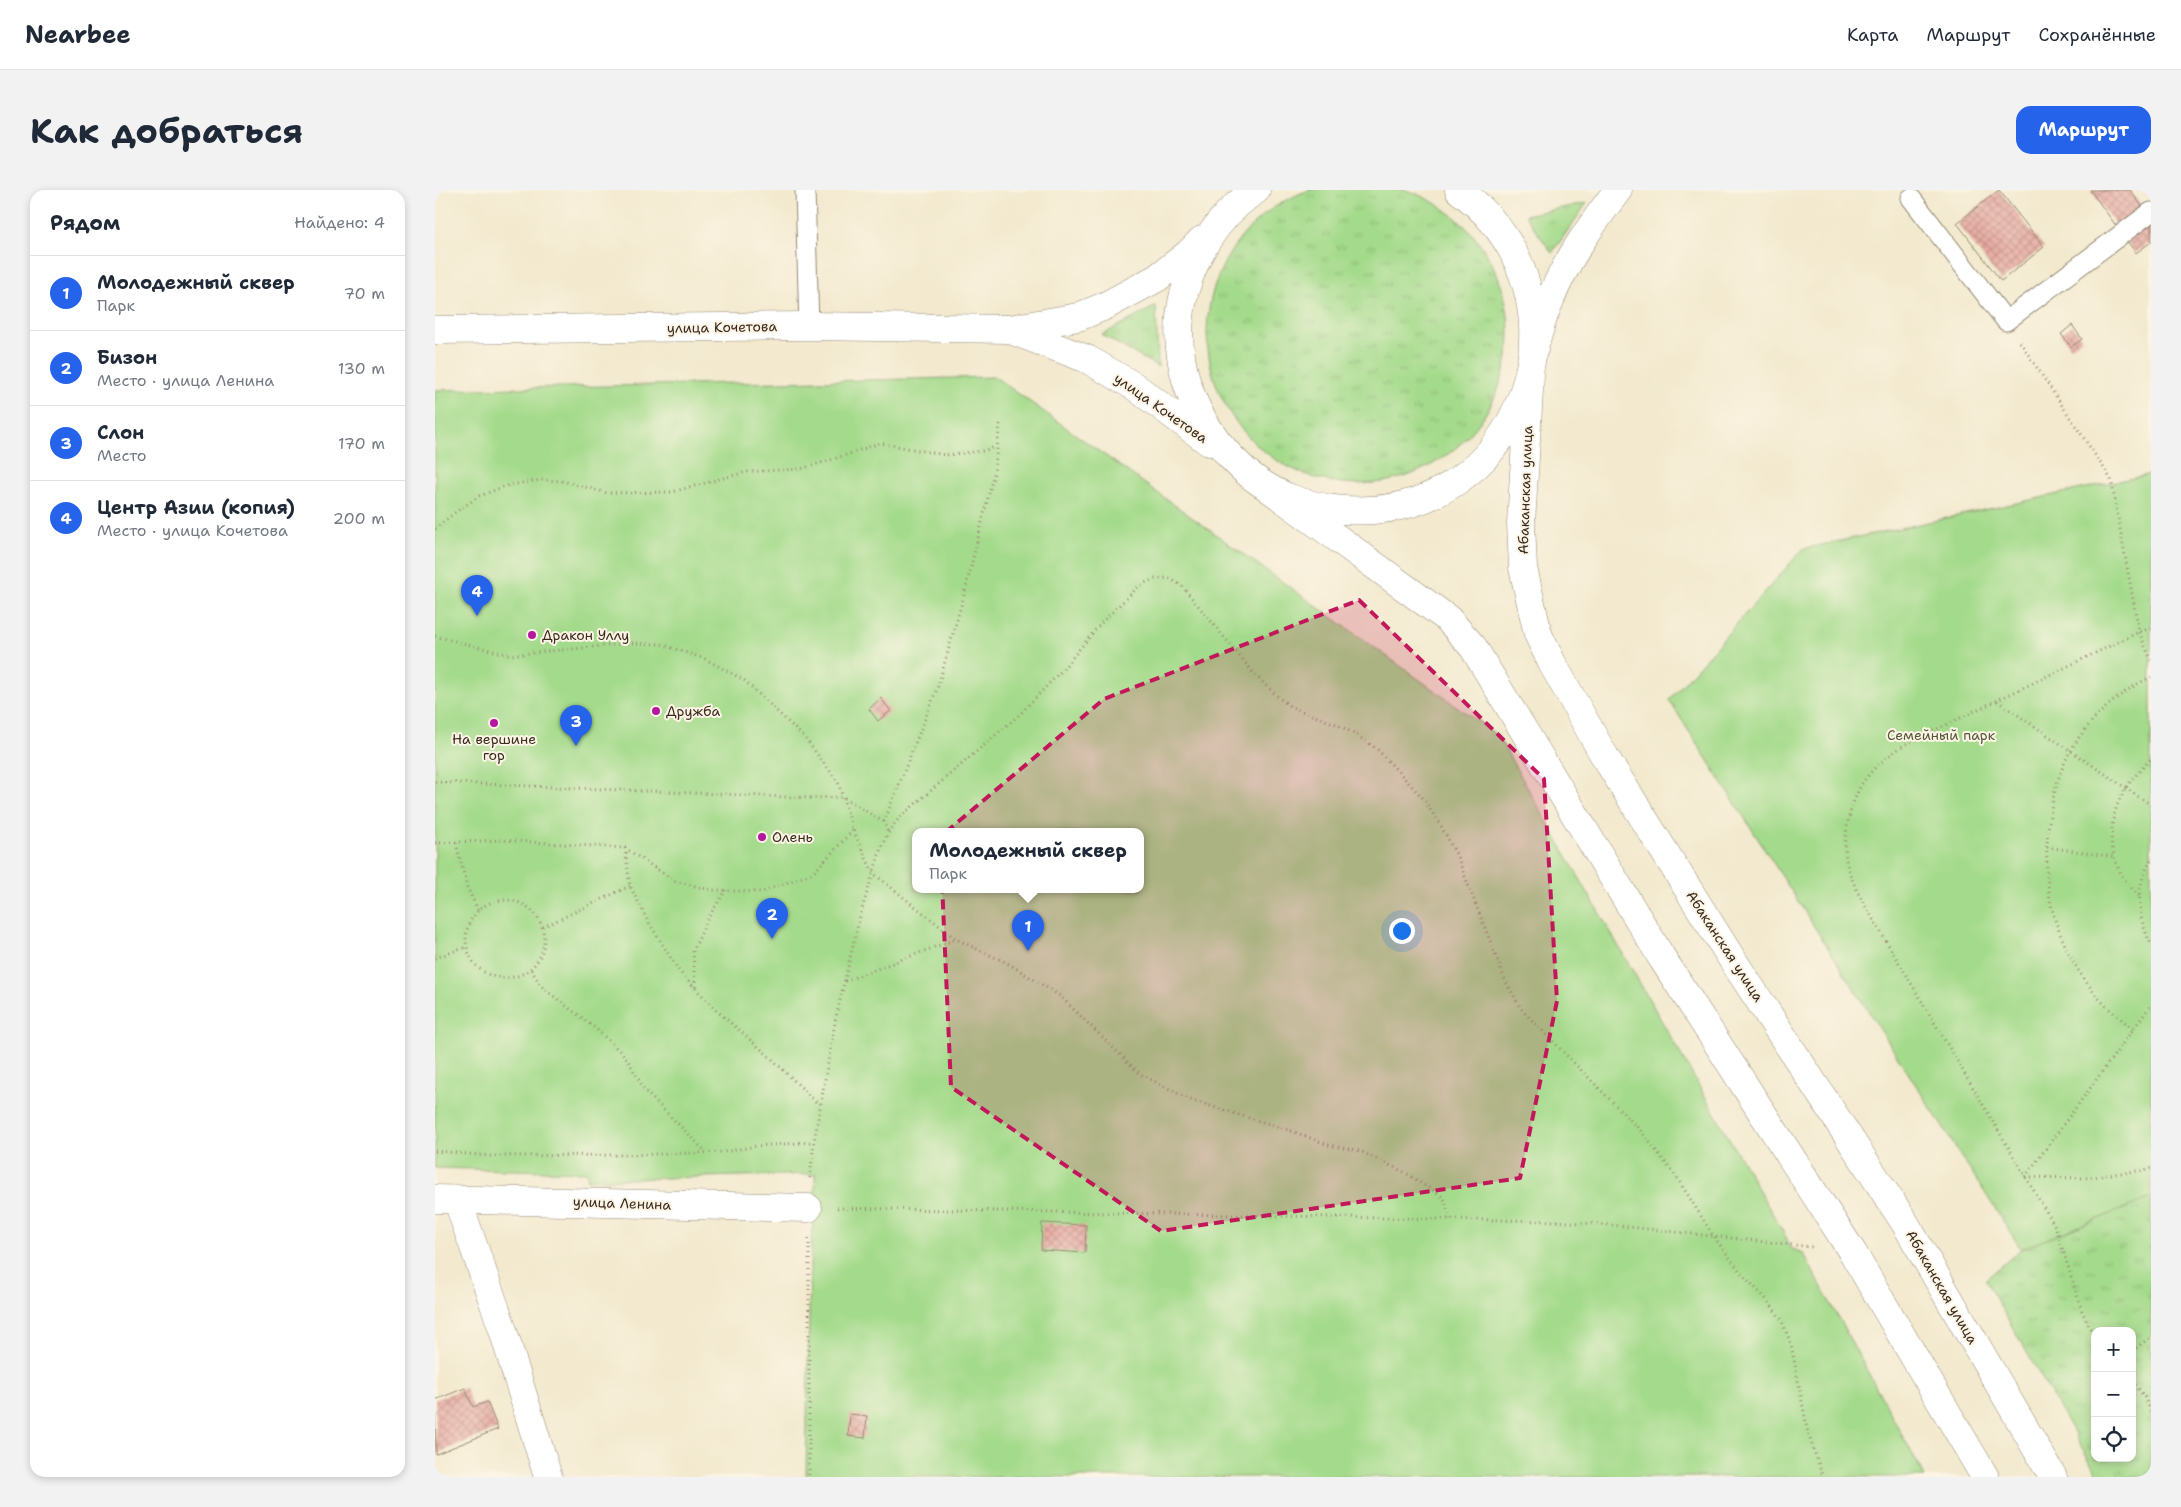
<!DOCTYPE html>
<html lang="ru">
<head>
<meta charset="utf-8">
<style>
	body { margin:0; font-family:"Shantell Sans",sans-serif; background:#f2f2f3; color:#1f2937 }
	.controls { position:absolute; right:15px; bottom:15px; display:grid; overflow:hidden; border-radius:10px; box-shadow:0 2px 8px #0003 }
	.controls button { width:45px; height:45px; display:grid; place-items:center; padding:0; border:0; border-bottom:1px solid #e0e1e3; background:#fff; color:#1f2937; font:25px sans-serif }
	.you { position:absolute; left:966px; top:740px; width:18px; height:18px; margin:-12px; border:4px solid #fff; border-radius:50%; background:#1a73e8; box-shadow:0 0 0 8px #1a73e833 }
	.badge { display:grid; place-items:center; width:32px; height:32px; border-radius:50%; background:#2563eb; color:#fff; font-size:16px; font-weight:700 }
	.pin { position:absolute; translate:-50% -41px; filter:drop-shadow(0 1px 2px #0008) }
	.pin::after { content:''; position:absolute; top:26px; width:18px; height:15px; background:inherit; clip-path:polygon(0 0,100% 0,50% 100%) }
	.popup { position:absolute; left:477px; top:638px; width:232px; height:65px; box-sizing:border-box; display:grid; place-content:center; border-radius:10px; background:#fff; filter:drop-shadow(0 1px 4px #0005); font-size:16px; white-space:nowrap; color:#747a83 }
	.popup b { font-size:19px; color:#1f2937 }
	.popup::after { content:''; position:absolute; left:50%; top:100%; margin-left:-10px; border:10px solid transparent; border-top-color:#fff }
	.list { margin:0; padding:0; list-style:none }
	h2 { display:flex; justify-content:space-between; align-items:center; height:65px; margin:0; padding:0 20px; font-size:21px }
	h2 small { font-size:16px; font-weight:400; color:#747a83 }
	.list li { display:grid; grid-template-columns:32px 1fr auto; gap:15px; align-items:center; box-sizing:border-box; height:75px; padding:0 20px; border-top:1px solid #e0e1e3 }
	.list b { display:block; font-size:19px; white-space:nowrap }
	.list p { margin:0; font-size:16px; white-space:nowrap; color:#747a83 }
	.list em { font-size:16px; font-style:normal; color:#747a83 }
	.icon { flex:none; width:28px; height:28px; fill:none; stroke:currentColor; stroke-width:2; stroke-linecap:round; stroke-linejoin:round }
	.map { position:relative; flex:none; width:1716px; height:1287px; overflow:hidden; border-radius:15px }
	header { display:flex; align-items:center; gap:30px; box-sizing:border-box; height:70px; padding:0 25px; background:#fff; border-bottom:1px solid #e0e1e3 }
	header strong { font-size:24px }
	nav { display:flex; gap:28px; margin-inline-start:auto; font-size:18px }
	.intro { display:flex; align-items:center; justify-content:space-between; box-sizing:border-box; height:120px; padding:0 30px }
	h1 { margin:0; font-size:35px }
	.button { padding:12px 22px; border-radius:15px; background:#2563eb; color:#fff; font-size:18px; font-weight:700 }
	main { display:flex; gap:30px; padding:0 30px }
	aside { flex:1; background:#fff; border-radius:15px; box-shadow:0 2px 8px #0003 }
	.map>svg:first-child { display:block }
	.grass { fill:url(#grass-tufts); stroke:#708254; fill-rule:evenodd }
	.park { fill:#a4da8b; stroke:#708254; fill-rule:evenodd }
	.building { fill:url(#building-cross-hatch) }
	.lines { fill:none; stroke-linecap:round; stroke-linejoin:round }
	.service-casing { stroke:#968a76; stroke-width:21 }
	.minor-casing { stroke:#968a76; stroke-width:29 }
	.tertiary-casing { stroke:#968a76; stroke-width:29 }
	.secondary-casing { stroke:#968a76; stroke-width:29 }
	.path { stroke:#968a76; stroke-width:3; stroke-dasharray:1 4; stroke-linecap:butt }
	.service { stroke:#fff; stroke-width:19 }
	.minor { stroke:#fff; stroke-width:28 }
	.tertiary { stroke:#fff; stroke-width:28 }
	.secondary { stroke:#fff; stroke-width:28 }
	.marked { fill:#c2185b; fill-opacity:0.2; stroke:#c2185b; stroke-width:4; stroke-dasharray:10 6; stroke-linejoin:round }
	.poi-dot { fill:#b5179e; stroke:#fcf5e5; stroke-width:2 }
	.labels { text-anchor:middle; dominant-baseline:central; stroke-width:4; stroke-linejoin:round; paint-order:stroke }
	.street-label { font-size:14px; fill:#3b2a1e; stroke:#fcf5e5 }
	.poi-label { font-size:14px; fill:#3b2a1e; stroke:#fcf5e5; text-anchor:start }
	.park-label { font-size:14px; fill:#555639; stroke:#fcf5e5 }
</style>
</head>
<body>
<header>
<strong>Nearbee</strong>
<nav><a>Карта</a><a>Маршрут</a><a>Сохранённые</a></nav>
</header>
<div class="intro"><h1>Как добраться</h1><a class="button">Маршрут</a></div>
<main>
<aside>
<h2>Рядом<small>Найдено: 4</small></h2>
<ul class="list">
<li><span class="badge">1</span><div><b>Молодежный сквер</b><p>Парк</p></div><em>70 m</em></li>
<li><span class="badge">2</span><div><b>Бизон</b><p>Место · улица Ленина</p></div><em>130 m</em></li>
<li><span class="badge">3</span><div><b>Слон</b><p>Место</p></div><em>170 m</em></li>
<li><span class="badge">4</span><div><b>Центр Азии (копия)</b><p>Место · улица Кочетова</p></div><em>200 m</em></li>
</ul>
</aside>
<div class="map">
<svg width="1716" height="1287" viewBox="0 0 1716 1287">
	<defs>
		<pattern id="grass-tufts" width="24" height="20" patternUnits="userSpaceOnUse" patternTransform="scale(1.25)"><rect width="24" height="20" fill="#a4da8b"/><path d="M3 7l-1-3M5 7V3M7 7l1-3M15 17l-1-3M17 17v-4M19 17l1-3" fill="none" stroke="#8ebb78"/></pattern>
		<pattern id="building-cross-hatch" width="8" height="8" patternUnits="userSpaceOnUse" patternTransform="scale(1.25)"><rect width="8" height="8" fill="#e6a8a0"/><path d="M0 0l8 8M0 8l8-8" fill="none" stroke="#bc8982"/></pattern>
	</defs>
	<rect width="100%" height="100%" fill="#fcf5e5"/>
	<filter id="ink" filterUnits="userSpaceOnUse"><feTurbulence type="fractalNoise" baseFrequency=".02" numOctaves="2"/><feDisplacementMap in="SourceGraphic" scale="10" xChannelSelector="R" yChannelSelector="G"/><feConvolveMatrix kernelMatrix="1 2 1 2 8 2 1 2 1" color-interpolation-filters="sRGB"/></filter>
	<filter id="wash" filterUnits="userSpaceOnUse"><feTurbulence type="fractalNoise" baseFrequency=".0096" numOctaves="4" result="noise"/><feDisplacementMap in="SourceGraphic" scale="20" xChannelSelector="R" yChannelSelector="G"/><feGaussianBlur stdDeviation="1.12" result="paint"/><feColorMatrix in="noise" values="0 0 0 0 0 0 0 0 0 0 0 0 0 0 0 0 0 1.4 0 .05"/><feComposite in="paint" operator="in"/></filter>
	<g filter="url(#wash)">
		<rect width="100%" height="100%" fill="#f2e9ce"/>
		<path class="grass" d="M772 143a151 151 0 1 1 302 0a151 151 0 1 1-302 0Z
			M1152,13L1117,63L1090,25Z
			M721,116L723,177L667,145Z
			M1716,1008V1287H1664L1550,1090L1586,1059ZM1660,1141H1697V1268H1660Z"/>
		<path class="park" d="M560,187L1062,545L1352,1049L1355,1058L1368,1063L1490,1287H371L375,1075L381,984L153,990L151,982L0,978V200ZM480,642H706V700H480Z
			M1716,284V1008L1586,1059L1234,510L1368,359Z"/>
		<g id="blocks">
			<path class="building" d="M1564,0L1609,57L1566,91L1522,33Z
				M1655,0H1695L1716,29V52L1701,63Z
				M1637,135L1647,149L1636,157L1626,144Z
				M446,508L456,521L443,531L434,519Z
				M607,1033L651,1035L650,1063L606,1060Z
				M30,1198L38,1217L52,1212L63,1239L1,1264L0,1210Z
				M415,1224L432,1226L430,1248L413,1246Z"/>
		</g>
	</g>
	<g filter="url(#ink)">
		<use href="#blocks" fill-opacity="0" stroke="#968a76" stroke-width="1"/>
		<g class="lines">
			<g class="service-casing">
				<path id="service" d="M370,0L374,136
					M1476,8L1571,131L1716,22"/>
			</g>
			<g class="minor-casing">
				<path id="minor" d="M0,1009L373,1018
					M22,1009L67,1137L113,1287"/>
			</g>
			<g class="tertiary-casing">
				<path id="tertiary" d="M1099,159C1103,144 1107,129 1113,115C1129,73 1156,35 1183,0"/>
			</g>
			<g class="secondary-casing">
				<path id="secondary" d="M821,0C770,34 739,98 745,159C750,207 773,247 808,279C835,304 873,318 910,320C1089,332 1167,106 1024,0
					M0,140L374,136L575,139L643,127L670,116L722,88L753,64L767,50
					M578,141L652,169L699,196L774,252
					M1095,185L1086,333L1088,378L1103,444L1117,473L1170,567L1297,769L1470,1033L1618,1287
					M832,297L1013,429L1038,457L1227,768L1418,1063L1550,1287"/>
			</g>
			<path class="path" d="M1585,152L1676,289L1704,442L1716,470
				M0,339L18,324L44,306L74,295L106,290L128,291L172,303L237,302L311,282L365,279L399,269L445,253L510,265L547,261L561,257
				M0,446L75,465L198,453L226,454L270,469L309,490L370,548L403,592L418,640L438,683L521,749L574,774L625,806L705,884L756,910L860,942L893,955L925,961L971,983L1009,1008L1015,1029
				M1562,511L1716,615
				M0,592L377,608L408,607L449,632L453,643
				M449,632L503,496L528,409L559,283L565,234
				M0,653L67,650L190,658L240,691L276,700L327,702L378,683L418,640
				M21,653L32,697L43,720
				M1612,657L1679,667
				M190,658L195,696L213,731L244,781L281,820L335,867L384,915
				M1716,670C1700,696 1702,727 1716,754
				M1704,706C1672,677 1668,635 1691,598C1698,587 1708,578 1716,568
				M31 749a39 39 0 1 1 78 0a39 39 0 1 1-78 0Z
				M108,737L195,696
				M0,768L31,757
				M96,780L108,798L160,838L191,867L210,901L271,962
				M410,791L521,749
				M260,797L258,761L273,728L291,700
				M1698,839C1683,826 1666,814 1655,797C1638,775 1624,746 1617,719C1606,672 1612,602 1636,560C1654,529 1684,502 1716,487
				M0,961L56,966L189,965L289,962L321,956L379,952
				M1590,987L1716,815
				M1591,987L1650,988L1716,979
				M375,988L379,952L401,827L426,722L446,658L453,643L464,628L584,525L629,478L666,433L705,395L719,389L734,388L747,396L821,486L842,506L856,517L901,534L920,544L942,559L987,607L1006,636L1022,666L1071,792L1087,820L1205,940L1243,989L1279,1047L1307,1084L1333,1111L1346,1129L1356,1154L1373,1243L1388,1287
				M402,1018L1118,1031L1176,1035L1377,1057
				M374,1049V1287
				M1660,1148L1647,1121L1621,1038L1425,707C1421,698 1416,688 1413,678C1405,653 1415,609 1431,588C1441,575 1454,565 1469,555L1704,442L1716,438
				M1697,1161L1716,1147
				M1697,1191L1709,1206L1716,1221"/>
			<use href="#service" class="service"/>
			<use href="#minor" class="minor"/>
			<use href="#tertiary" class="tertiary"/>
			<use href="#secondary" class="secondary"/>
		</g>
	</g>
	<path class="marked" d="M924,410L1109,589L1122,811L1085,988L726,1041L516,897L505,647L669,509Z"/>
	<g class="poi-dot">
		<circle cx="97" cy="445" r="5"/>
		<circle cx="221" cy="521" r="5"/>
		<circle cx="59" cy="533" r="5"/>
		<circle cx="327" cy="647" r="5"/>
	</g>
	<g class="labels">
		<g class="street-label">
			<text transform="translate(287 137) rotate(-1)">улица Кочетова</text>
			<text transform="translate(726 218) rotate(35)">улица Кочетова</text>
			<text transform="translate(1090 300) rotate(-88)">Абаканская улица</text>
			<text transform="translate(1290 756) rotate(57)">Абаканская улица</text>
			<text transform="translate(187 1013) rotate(2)">улица Ленина</text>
			<text transform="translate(1507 1097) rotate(60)">Абаканская улица</text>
		</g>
		<g class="poi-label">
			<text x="107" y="445">Дракон Уллу</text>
			<text x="231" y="521">Дружба</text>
			<text x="59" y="549" text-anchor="middle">На вершине<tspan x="59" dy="16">гор</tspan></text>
			<text x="337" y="647">Олень</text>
		</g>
		<g class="park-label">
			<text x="1506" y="545">Семейный парк</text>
		</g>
	</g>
</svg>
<div class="controls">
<button>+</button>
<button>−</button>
<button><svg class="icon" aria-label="locate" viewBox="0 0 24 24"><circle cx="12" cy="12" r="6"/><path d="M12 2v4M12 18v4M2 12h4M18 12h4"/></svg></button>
</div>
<div class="you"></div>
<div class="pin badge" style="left:593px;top:761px">1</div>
<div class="popup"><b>Молодежный сквер</b>Парк</div>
<div class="pin badge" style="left:337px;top:749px">2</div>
<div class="pin badge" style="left:141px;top:556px">3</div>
<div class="pin badge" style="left:42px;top:426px">4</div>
</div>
</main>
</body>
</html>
